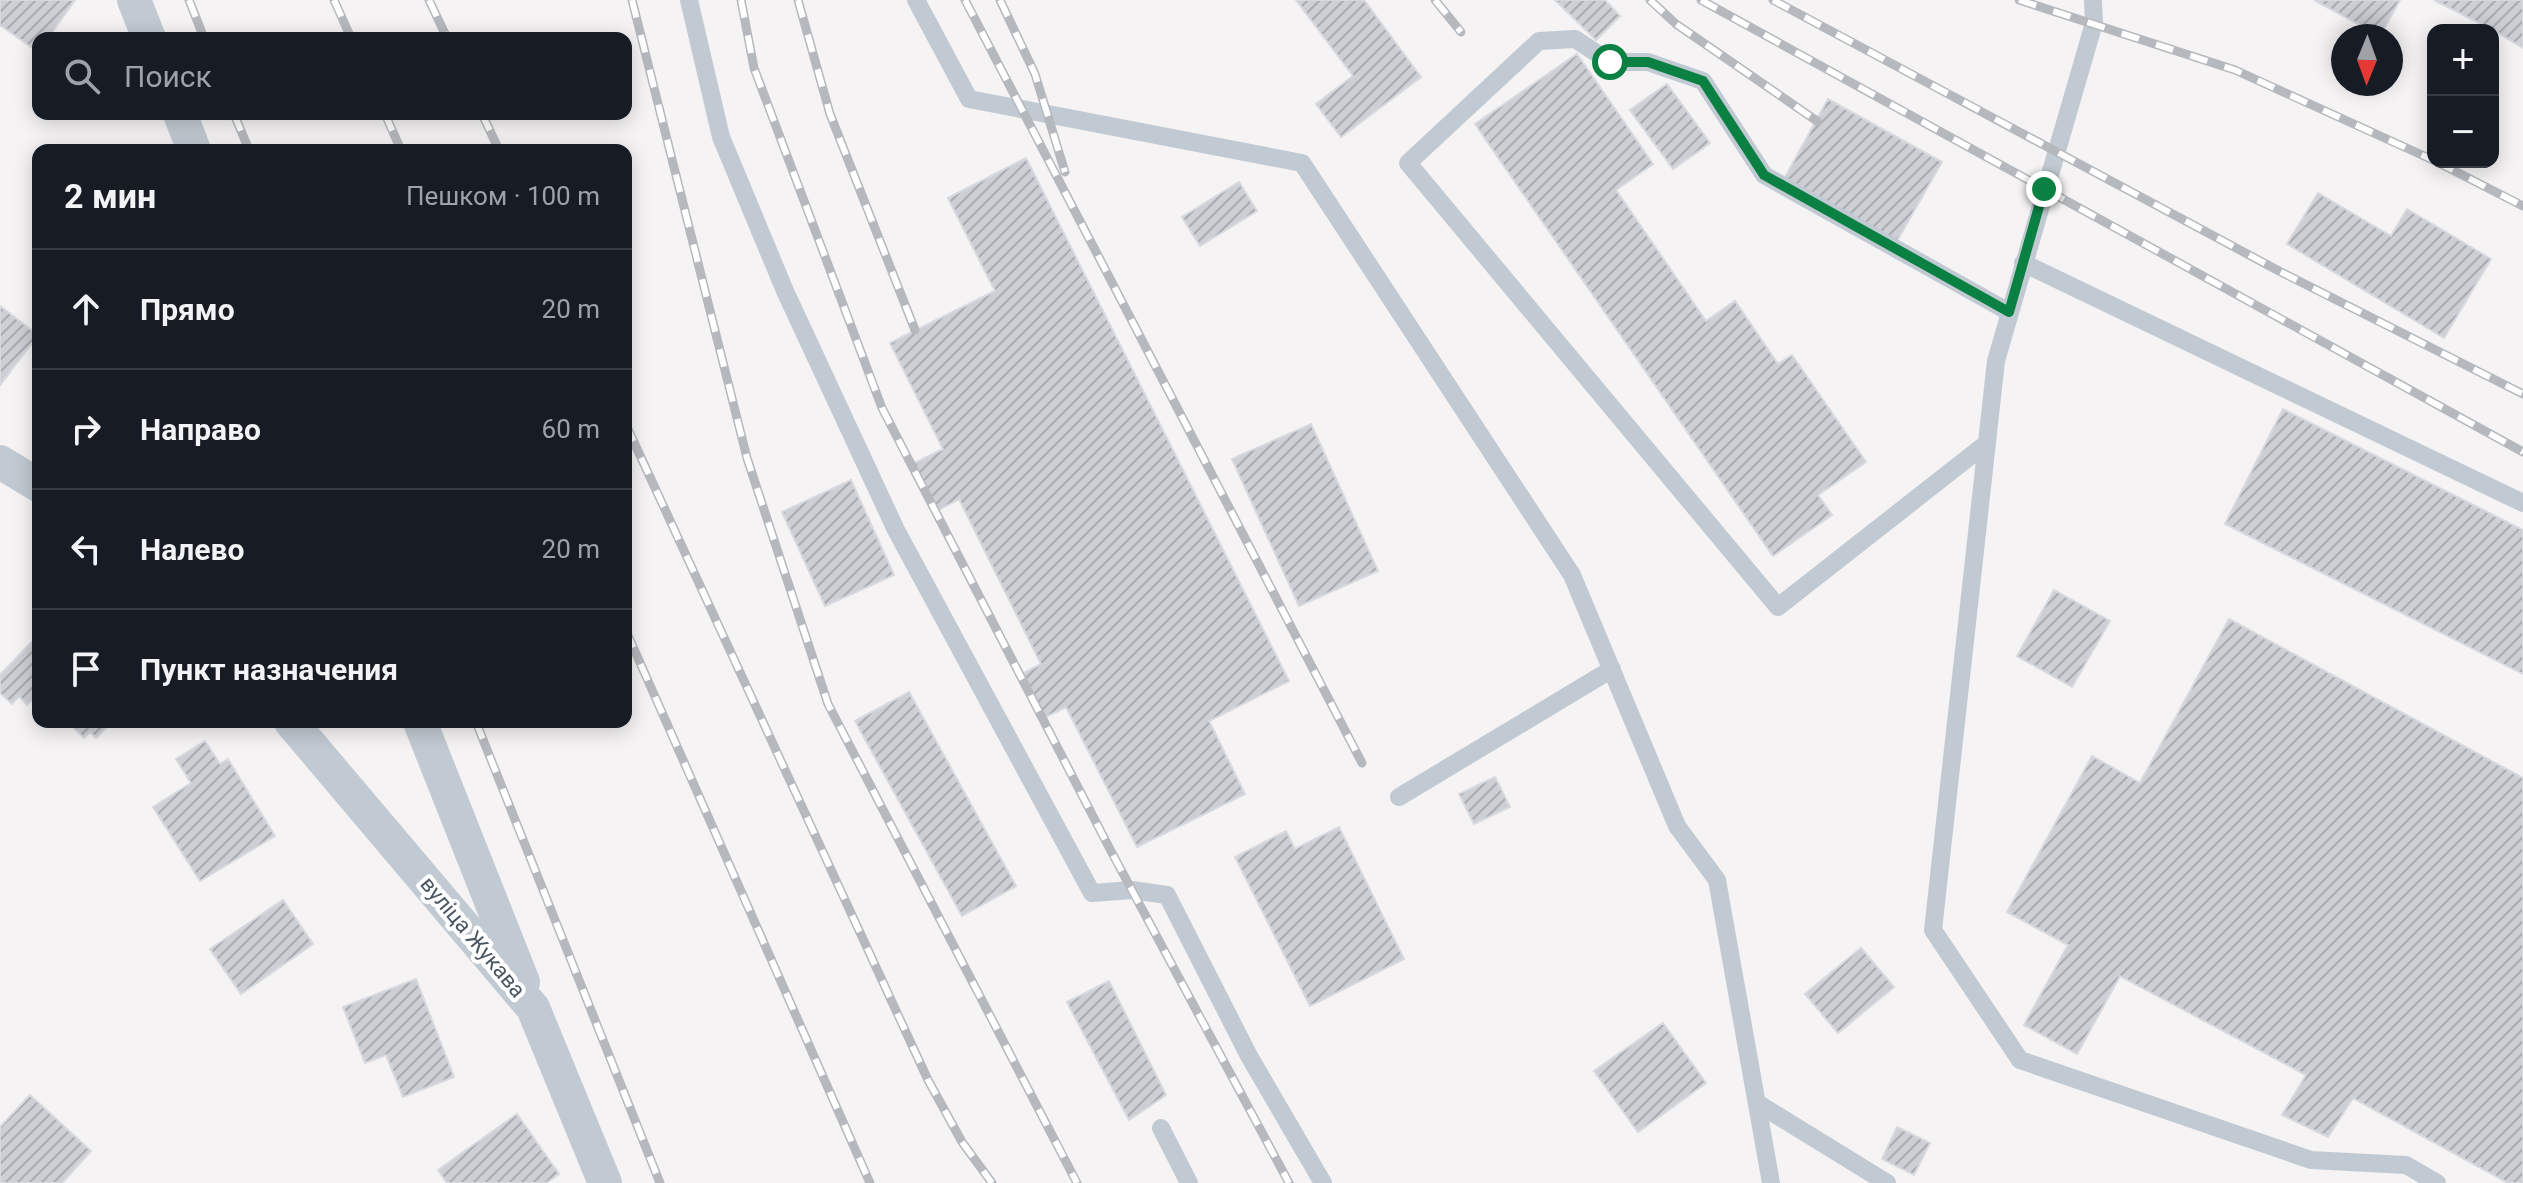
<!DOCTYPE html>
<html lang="ru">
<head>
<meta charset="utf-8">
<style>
	body { margin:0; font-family:Roboto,sans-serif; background:#242831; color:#f1f3f6 }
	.controls { position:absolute; right:24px; top:24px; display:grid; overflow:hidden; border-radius:16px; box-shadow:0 4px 20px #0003 }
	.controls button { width:72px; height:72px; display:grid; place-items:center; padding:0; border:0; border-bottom:2px solid #363941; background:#171b24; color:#f1f3f6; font:40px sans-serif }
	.compass { position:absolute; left:2331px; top:24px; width:72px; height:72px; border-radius:50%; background:#171b24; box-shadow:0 4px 20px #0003; rotate:181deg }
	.stop { position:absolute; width:24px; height:24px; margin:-18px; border:6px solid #0b8043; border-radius:50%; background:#fff }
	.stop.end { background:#0b8043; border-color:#fff; box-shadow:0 2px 8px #0008 }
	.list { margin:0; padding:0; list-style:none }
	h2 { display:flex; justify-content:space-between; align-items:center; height:104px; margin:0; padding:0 32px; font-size:34px }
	h2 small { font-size:26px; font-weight:400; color:#9ea1a6 }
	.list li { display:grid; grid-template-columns:52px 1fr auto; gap:24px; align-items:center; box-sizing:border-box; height:120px; padding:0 32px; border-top:2px solid #363941 }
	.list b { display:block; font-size:30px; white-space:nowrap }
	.list em { font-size:26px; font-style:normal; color:#9ea1a6 }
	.icon { flex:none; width:44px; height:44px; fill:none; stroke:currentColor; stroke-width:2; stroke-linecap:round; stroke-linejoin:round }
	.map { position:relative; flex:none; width:2523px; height:1183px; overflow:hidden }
	.search { position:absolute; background:#171b24; box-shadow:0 4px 20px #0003; left:32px; top:32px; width:600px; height:88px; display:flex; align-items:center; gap:20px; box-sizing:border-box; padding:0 28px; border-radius:16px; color:#9ea1a6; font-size:30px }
	.panel { position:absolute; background:#171b24; box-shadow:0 4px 20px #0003; left:32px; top:144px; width:600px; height:584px; border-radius:16px }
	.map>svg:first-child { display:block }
	.building { fill:url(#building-hatch); stroke:#d7d9de; stroke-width:2 }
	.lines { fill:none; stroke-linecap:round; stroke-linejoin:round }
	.service { stroke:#c1cad2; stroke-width:18 }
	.minor { stroke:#c1cad2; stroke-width:34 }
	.rail-casing { stroke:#b5b8bd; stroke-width:9 }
	.rail { stroke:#fff; stroke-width:6; stroke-dasharray:18; stroke-linecap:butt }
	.route { stroke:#0b8043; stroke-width:10 }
	.labels { text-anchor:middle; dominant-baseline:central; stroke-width:8; stroke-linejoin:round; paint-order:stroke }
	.street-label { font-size:22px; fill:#4a5661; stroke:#fff }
</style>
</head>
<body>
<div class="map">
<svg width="2523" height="1183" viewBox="0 0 2523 1183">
	<defs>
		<pattern id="building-hatch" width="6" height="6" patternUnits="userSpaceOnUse" patternTransform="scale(2)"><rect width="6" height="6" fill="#cdcfd5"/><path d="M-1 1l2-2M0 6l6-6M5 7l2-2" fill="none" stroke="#a8abb0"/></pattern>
	</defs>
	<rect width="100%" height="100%" fill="#f5f3f3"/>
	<path class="building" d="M0,0H75L48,38H38V52L0,25Z
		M1296,0H1364L1421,77L1341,137L1316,104L1353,76Z
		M1555,0H1605L1620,16L1596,40Z
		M2314,0H2400L2380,36Z
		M2434,0H2523V48L2493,30Z
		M1577,54L1653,164L1616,190L1706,321L1735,301L1778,364L1792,355L1866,462L1818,495L1832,515L1773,556L1475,124Z
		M1667,84L1710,143L1673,169L1630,110Z
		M1828,99L1942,162L1897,241L1784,179Z
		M1026,158L1289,681L1209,721L1245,794L1137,847L1066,707L1044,718L1022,674L1041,664L959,499L933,513L909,466L943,449L890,343L995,291L948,198Z
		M1239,182L1257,211L1200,246L1182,217Z
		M2318,193L2391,236L2407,209L2491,259L2444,338L2287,244Z
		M0,306L38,335L0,385Z
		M2283,409L2523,530V674L2225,524Z
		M1311,424L1378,571L1299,606L1232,459Z
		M851,480L894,575L825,606L782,512Z
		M2054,590L2110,621L2072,687L2017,656Z
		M2229,619L2523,778V1183H2508L2353,1098L2328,1137L2282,1115L2306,1075L2120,976L2077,1054L2024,1025L2068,945L2007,912L2092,756L2140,783Z
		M38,635V694L27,705L19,696L12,704L0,693V675Z
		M909,692L1016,886L962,916L855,721Z
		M68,722H112L96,738L90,732L84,738Z
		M205,741L220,764L228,759L275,836L200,881L153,807L191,783L176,759Z
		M1495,777L1510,807L1474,824L1459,794Z
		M1339,827L1404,959L1310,1006L1235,857L1286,831L1295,849Z
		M283,900L313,944L241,994L210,949Z
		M1861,948L1894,987L1838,1033L1805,994Z
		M416,979L454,1077L403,1097L386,1055L365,1063L343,1007Z
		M1109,981L1166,1095L1129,1120L1067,1002Z
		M1663,1023L1706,1083L1638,1132L1594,1071Z
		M30,1095L91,1151L62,1183H0V1127Z
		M517,1114L559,1174L546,1183H447L438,1170Z
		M1897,1127L1930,1143L1914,1175L1882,1159Z"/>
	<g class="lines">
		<path class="service" d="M689,0L721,137L785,291L896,530L1092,893L1132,890L1167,895L1249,1056L1323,1183
			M916,0L969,99L1302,163L1572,575L1677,826L1717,880L1771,1183
			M2093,0L2094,23L1996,361L1933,930L2020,1060L2311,1160L2406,1165L2437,1183
			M2023,263L2523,503
			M1987,443L1778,607L1408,163L1539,41L1575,39L1610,62H1648L1703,81L1764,175L2009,312
			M1399,797L1612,669
			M1757,1103L1887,1183
			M1161,1128L1189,1183"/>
		<path class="minor" d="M134,0L149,38
			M180,114L194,150
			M0,462L38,485
			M291,722L533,1008L605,1183
			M420,722L523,982"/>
		<g class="rail-casing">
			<path id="rail" d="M189,0L204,38
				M334,0L351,38
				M429,0L447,38
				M632,0L747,458L828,704L1077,1183
				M741,0L754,68L882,408L1112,853L1289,1183
				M798,0L830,114L915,330
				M965,0L1362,763
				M1000,0L1035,74L1065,172
				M1435,0L1461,32
				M1650,0L1676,24L1817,121
				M1701,0L2523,452
				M1773,0L2279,271L2523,394
				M2019,0L2235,70L2433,160
				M234,114L249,150
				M385,114L401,150
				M482,114L499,150
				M2437,162L2523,206
				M626,425L928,1080L962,1142L992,1183
				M626,631L870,1183
				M476,722L660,1183"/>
		</g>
		<use href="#rail" class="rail"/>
	</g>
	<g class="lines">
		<path class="route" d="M1610,62H1648L1703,81L1764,175L2009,312L2044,189"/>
	</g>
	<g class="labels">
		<g class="street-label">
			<text transform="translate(473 937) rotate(50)">вуліца Жукава</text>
		</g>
	</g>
</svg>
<div class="controls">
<button>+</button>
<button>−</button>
</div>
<svg class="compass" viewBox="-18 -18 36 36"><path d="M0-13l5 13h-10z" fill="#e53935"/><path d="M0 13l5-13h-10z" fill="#9ea1a6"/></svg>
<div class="stop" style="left:1610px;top:62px"></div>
<div class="stop end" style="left:2044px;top:189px"></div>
<div class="search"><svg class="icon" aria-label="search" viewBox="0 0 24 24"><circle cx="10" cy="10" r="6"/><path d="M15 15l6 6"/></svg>Поиск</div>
<section class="panel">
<h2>2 мин<small>Пешком · 100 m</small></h2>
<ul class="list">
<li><svg class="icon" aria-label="ahead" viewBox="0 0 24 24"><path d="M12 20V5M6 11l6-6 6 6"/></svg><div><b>Прямо</b></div><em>20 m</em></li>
<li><svg class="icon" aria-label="right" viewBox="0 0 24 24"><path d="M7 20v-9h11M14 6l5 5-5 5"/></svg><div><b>Направо</b></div><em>60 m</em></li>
<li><svg class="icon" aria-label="left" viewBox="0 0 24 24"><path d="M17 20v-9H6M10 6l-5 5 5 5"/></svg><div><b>Налево</b></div><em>20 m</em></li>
<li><svg class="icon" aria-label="arrive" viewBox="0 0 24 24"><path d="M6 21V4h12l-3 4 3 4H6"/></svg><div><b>Пункт назначения</b></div></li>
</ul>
</section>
</div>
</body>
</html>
